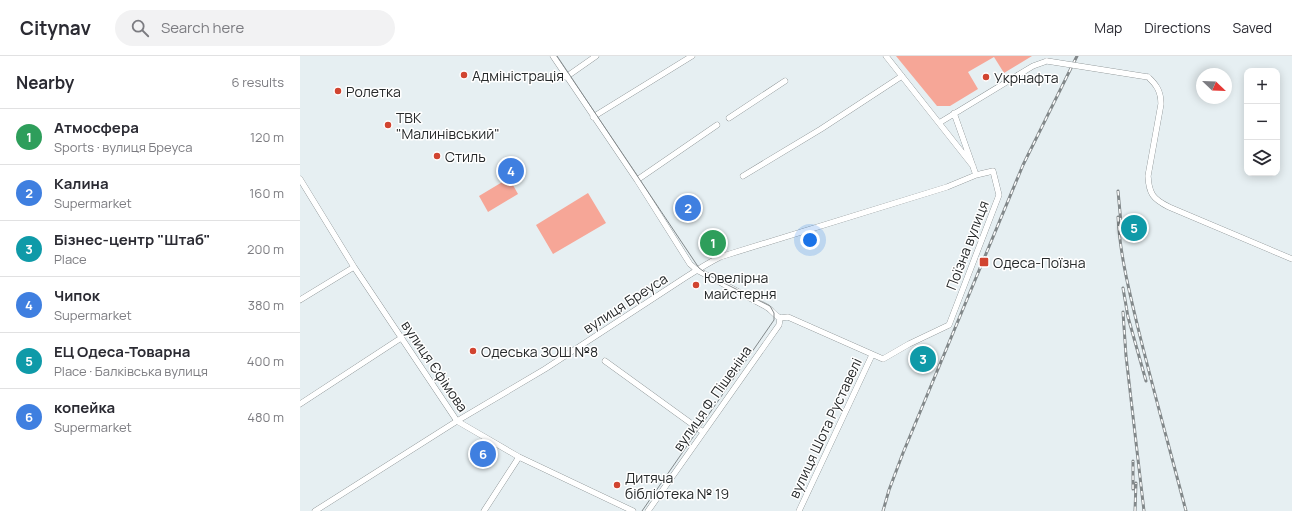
<!DOCTYPE html>
<html lang="en">
<head>
<meta charset="utf-8">
<style>
	body { margin:0; font-family:Manrope,sans-serif; background:#f2f2f3; color:#2b2b33 }
	.controls { position:absolute; right:12px; top:12px; display:grid; overflow:hidden; border-radius:8px; box-shadow:0 2px 10px #0003 }
	.controls button { width:36px; height:36px; display:grid; place-items:center; padding:0; border:0; border-bottom:1px solid #e1e1e2; background:#fff; color:#2b2b33; font:20px sans-serif }
	.compass { position:absolute; left:896px; top:12px; width:36px; height:36px; border-radius:50%; background:#fff; box-shadow:0 2px 10px #0003; rotate:113deg }
	.you { position:absolute; left:510px; top:184px; width:14px; height:14px; margin:-10px; border:3px solid #fff; border-radius:50%; background:#1a73e8; box-shadow:0 0 0 6px #1a73e833 }
	.badge { display:grid; place-items:center; width:26px; height:26px; border-radius:50%; background:#1a73e8; color:#fff; font-size:13px; font-weight:700 }
	.pin { position:absolute; translate:-50% -50%; border:2px solid #fff; box-shadow:0 1px 4px #0006 }
	.list { margin:0; padding:0; list-style:none }
	h2 { display:flex; justify-content:space-between; align-items:center; height:52px; margin:0; padding:0 16px; font-size:17px }
	h2 small { font-size:13px; font-weight:400; color:#7c7c81 }
	.list li { display:grid; grid-template-columns:26px 1fr auto; gap:12px; align-items:center; box-sizing:border-box; height:56px; padding:0 16px; border-top:1px solid #e1e1e2 }
	.list b { display:block; font-size:15px; white-space:nowrap }
	.list p { margin:0; font-size:13px; white-space:nowrap; color:#7c7c81 }
	.list em { font-size:13px; font-style:normal; color:#7c7c81 }
	.icon { flex:none; width:22px; height:22px; fill:none; stroke:currentColor; stroke-width:2; stroke-linecap:round; stroke-linejoin:round }
	.map { position:relative; flex:none; width:992px; height:455px; overflow:hidden }
	header { display:flex; align-items:center; gap:24px; box-sizing:border-box; height:56px; padding:0 20px; background:#fff; border-bottom:1px solid #e1e1e2 }
	header strong { font-size:19px }
	nav { display:flex; gap:22px; margin-inline-start:auto; font-size:14px }
	.search { width:280px; height:36px; background:#f2f2f3; display:flex; align-items:center; gap:10px; box-sizing:border-box; padding:0 14px; border-radius:22px; color:#7c7c81; font-size:15px }
	main { display:flex }
	aside { flex:1; background:#fff }
	.map>svg:first-child { display:block }
	.green { fill:#f6a697 }
	.lines { fill:none; stroke-linecap:round; stroke-linejoin:round }
	.minor-casing { stroke:#6e7678; stroke-width:6 }
	.minor { stroke:#fff; stroke-width:5.5 }
	.tram { stroke:#82888a; stroke-width:1 }
	.rail-casing { stroke:#82888a; stroke-width:3 }
	.rail { stroke:#fff; stroke-width:1.5; stroke-dasharray:4.5; stroke-linecap:butt }
	.minor-bridge-casing { stroke:#6e7678; stroke-width:6; stroke-linecap:butt }
	.minor-bridge { stroke:#fff; stroke-width:5.5 }
	.poi-dot { fill:#d14430; stroke:#fff; stroke-width:1.5 }
	.labels { text-anchor:middle; dominant-baseline:central; stroke-width:3; stroke-linejoin:round; paint-order:stroke }
	.poi-label { font-size:14px; fill:#26292a; stroke:#fff; text-anchor:start }
	.street-label { font-size:14px; fill:#26292a; stroke:#fff }
</style>
</head>
<body>
<header>
<strong>Citynav</strong>
<div class="search"><svg class="icon" aria-label="search" viewBox="0 0 24 24"><circle cx="10" cy="10" r="6"/><path d="M15 15l6 6"/></svg>Search here</div>
<nav><a>Map</a><a>Directions</a><a>Saved</a></nav>
</header>
<main>
<aside>
<h2>Nearby<small>6 results</small></h2>
<ul class="list">
<li><span class="badge" style="background:#2e9e5b">1</span><div><b>Атмосфера</b><p>Sports · вулиця Бреуса</p></div><em>120 m</em></li>
<li><span class="badge" style="background:#3f7fe0">2</span><div><b>Калина</b><p>Supermarket</p></div><em>160 m</em></li>
<li><span class="badge" style="background:#0f9aa8">3</span><div><b>Бізнес-центр &quot;Штаб&quot;</b><p>Place</p></div><em>200 m</em></li>
<li><span class="badge" style="background:#3f7fe0">4</span><div><b>Чипок</b><p>Supermarket</p></div><em>380 m</em></li>
<li><span class="badge" style="background:#0f9aa8">5</span><div><b>ЕЦ Одеса-Товарна</b><p>Place · Балківська вулиця</p></div><em>400 m</em></li>
<li><span class="badge" style="background:#3f7fe0">6</span><div><b>копейка</b><p>Supermarket</p></div><em>480 m</em></li>
</ul>
</aside>
<div class="map">
<svg width="992" height="455" viewBox="0 0 992 455">
	<rect width="100%" height="100%" fill="#e6eff2"/>
	<path class="green" d="M596,0H732L704,17L694,1L668,16L678,33L650,50H637Z
		M209,122L218,138L188,156L179,140Z
		M288,137L306,167L253,198L236,169Z"/>
	<g class="lines">
		<g class="minor-casing">
			<path id="minor" d="M586,0L673,110
				M266,21L296,0
				M848,21C857,29 861,36 861,48L848,120C849,138 853,143 869,151L992,203
				M654,57L676,119
				M293,61L392,0
				M429,62L485,25
				M639,67L733,10L747,5
				M443,120L521,73L602,20
				M0,123L54,211L157,365L219,401L333,455
				M337,124L417,69
				M0,244L54,211
				M305,305L403,376
				M0,348L101,282
				M15,455L157,365L245,313L386,221C397,214 408,207 420,201L647,131L676,119L693,115L699,139L649,269L609,288L583,303L488,261L480,262C474,259 471,253 465,250L397,214L390,208L337,124L253,0
				M184,455L219,401
				M348,455L479,269L480,262
				M499,455L572,299"/>
		</g>
		<use href="#minor" class="minor"/>
		<path class="tram" d="M257,0L399,212L410,220L470,250L474,257V264L342,455"/>
		<g class="rail-casing">
			<path id="rail" d="M818,135L821,167
				M818,161C820,199 829,234 838,272C853,333 870,394 886,455
				M823,232L828,261L846,325
				M823,256L826,300L844,455
				M833,433V405
				M583,455L589,434L603,397L723,109L777,0
				M835,455L836,427"/>
		</g>
		<use href="#rail" class="rail"/>
		<g class="minor-bridge-casing">
			<path id="minor-bridge" d="M747,5L848,21"/>
		</g>
		<use href="#minor-bridge" class="minor-bridge"/>
	</g>
	<g class="poi-dot">
		<circle cx="164" cy="19" r="4"/>
		<circle cx="686" cy="21" r="4"/>
		<circle cx="38" cy="35" r="4"/>
		<circle cx="88" cy="69" r="4"/>
		<circle cx="137" cy="100" r="4"/>
		<rect x="679" y="201" width="10" height="10" rx="2"/>
		<circle cx="396" cy="229" r="4"/>
		<circle cx="173" cy="295" r="4"/>
		<circle cx="317" cy="429" r="4"/>
	</g>
	<g class="labels">
		<g class="poi-label">
			<text x="172" y="19">Адміністрація</text>
			<text x="694" y="21">Укрнафта</text>
			<text x="46" y="35">Ролетка</text>
			<text x="96" y="61">ТВК<tspan x="96" dy="16">"Малинівський"</tspan></text>
			<text x="145" y="100">Стиль</text>
			<text x="693" y="206">Одеса-Поїзна</text>
			<text x="404" y="221">Ювелірна<tspan x="404" dy="16">майстерня</tspan></text>
			<text x="181" y="295">Одеська ЗОШ №8</text>
			<text x="325" y="421">Дитяча<tspan x="325" dy="16">бібліотека № 19</tspan></text>
		</g>
		<g class="street-label">
			<text transform="translate(667 189) rotate(-69)">Поїзна вулиця</text>
			<text transform="translate(325 247) rotate(-33)">вулиця Бреуса</text>
			<text transform="translate(135 310) rotate(56)">вулиця Єфімова</text>
			<text transform="translate(412 342) rotate(-55)">вулиця Ф. Пішеніна</text>
			<text transform="translate(525 372) rotate(-65)">вулиця Шота Руставелі</text>
		</g>
	</g>
</svg>
<div class="controls">
<button>+</button>
<button>−</button>
<button><svg class="icon" aria-label="layers" viewBox="0 0 24 24"><path d="M12 4l9 5-9 5-9-5zM3 14l9 5 9-5"/></svg></button>
</div>
<svg class="compass" viewBox="-18 -18 36 36"><path d="M0-13l5 13h-10z" fill="#e53935"/><path d="M0 13l5-13h-10z" fill="#7c7c81"/></svg>
<div class="you"></div>
<div class="pin badge" style="left:413px;top:187px;background:#2e9e5b">1</div>
<div class="pin badge" style="left:388px;top:152px;background:#3f7fe0">2</div>
<div class="pin badge" style="left:623px;top:303px;background:#0f9aa8">3</div>
<div class="pin badge" style="left:211px;top:115px;background:#3f7fe0">4</div>
<div class="pin badge" style="left:834px;top:172px;background:#0f9aa8">5</div>
<div class="pin badge" style="left:183px;top:398px;background:#3f7fe0">6</div>
</div>
</main>
</body>
</html>
